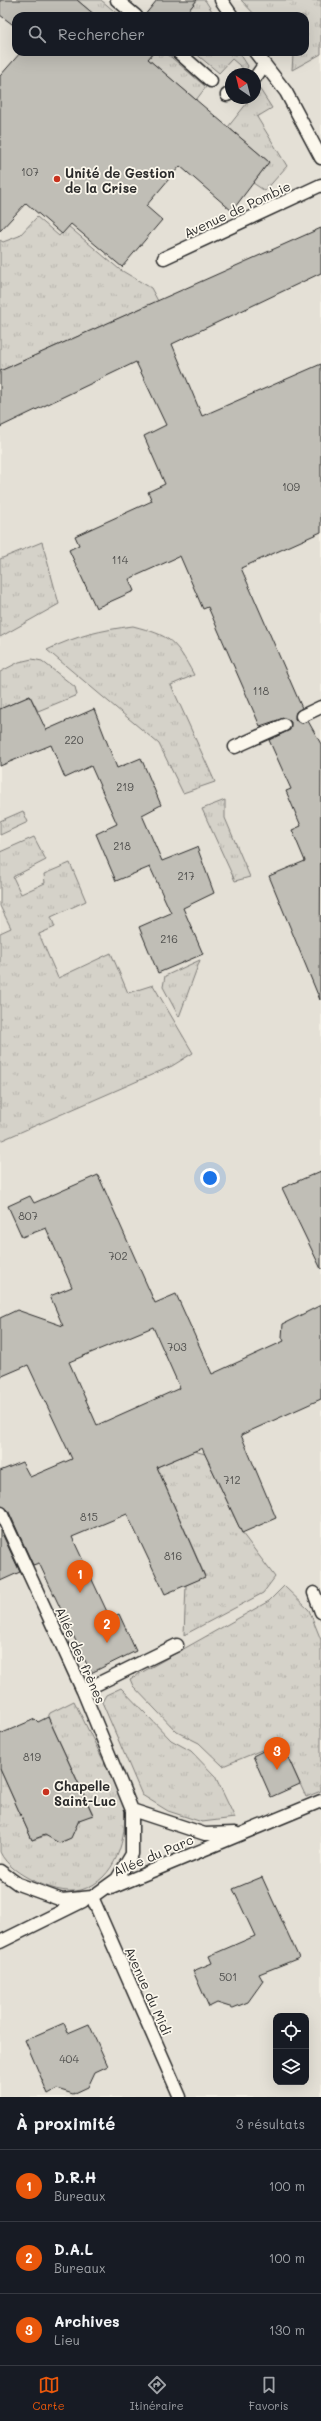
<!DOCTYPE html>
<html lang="fr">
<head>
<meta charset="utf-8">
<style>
	body { margin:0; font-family:Mali,sans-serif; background:#242831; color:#f1f3f6 }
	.controls { position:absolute; right:12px; bottom:12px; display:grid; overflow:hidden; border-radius:8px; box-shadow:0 4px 16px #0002 }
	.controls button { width:36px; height:36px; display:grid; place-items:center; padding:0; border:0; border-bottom:1px solid #363941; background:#171b24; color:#f1f3f6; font:20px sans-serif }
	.compass { position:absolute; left:225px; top:68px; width:36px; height:36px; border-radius:50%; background:#171b24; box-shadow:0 4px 16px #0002; rotate:325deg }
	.you { position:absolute; left:210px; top:1178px; width:14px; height:14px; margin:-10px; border:3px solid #fff; border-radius:50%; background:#1a73e8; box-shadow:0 0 0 6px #1a73e833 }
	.badge { display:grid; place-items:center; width:26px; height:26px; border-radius:50%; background:#ea580c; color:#fff; font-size:13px; font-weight:700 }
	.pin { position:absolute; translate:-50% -33px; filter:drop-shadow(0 1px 2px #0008) }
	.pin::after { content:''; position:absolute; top:21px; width:14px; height:12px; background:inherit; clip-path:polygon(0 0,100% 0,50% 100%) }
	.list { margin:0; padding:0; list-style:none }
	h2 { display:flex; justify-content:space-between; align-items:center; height:52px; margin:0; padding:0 16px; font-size:17px }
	h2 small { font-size:13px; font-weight:400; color:#9ea1a6 }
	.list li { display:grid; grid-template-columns:26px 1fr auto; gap:12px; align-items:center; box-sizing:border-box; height:72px; padding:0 16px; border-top:1px solid #363941 }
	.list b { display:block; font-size:15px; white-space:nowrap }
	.list p { margin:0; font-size:13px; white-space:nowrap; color:#9ea1a6 }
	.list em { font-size:13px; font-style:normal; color:#9ea1a6 }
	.icon { flex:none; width:22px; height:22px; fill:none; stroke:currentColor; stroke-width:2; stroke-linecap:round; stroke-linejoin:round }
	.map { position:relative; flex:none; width:321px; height:2097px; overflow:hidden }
	.search { position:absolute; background:#171b24; box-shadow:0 4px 16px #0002; left:12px; right:12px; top:12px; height:44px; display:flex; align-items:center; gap:10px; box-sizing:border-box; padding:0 14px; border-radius:12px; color:#9ea1a6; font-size:15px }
	.sheet { height:268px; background:#171b24 }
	nav { display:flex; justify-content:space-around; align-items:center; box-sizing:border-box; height:56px; border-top:1px solid #363941; background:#171b24; font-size:11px; color:#9ea1a6 }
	nav a { display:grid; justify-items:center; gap:2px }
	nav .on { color:#ea580c }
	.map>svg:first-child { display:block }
	.built { fill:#e4e0d6; fill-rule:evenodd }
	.grass { fill:url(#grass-tufts); stroke:#807e7a }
	.building { fill:#c0beb6; stroke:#2b2b2b; fill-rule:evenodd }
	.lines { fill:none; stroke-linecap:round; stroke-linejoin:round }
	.lane-casing { stroke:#2b2b2b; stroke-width:15 }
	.lane { stroke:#fbf7ec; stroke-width:12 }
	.poi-dot { fill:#c8321e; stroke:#fbf7ec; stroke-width:1.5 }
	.labels { text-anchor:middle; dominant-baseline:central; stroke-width:3.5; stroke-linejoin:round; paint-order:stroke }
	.number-label { font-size:11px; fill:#50504e }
	.poi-label { font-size:13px; font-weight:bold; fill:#2b2b2b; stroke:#fbf7ec; text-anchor:start }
	.street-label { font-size:13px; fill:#2b2b2b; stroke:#fbf7ec }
</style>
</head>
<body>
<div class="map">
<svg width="321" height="2097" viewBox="0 0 321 2097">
	<defs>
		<pattern id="grass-tufts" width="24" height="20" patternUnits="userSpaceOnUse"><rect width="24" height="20" fill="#d5d2c9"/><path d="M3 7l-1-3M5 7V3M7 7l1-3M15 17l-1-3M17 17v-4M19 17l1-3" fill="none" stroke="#b7b4ad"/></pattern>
	</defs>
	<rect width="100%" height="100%" fill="#f3efe4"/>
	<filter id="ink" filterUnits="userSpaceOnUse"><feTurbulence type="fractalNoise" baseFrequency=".025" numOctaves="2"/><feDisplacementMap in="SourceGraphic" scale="8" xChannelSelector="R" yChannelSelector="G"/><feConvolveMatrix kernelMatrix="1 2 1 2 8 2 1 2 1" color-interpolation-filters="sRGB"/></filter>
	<g filter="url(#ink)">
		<path class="built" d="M0,0H321V2097H0ZM16,16H305V52H16ZM231,74H255V98H231ZM276,2016H306V2082H276Z"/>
		<path class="grass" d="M77,0H101L120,16H96Z
			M197,0H205L215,16H184Z
			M241,0H321V54L292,70L293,55L290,52H305V16H256Z
			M154,52H165L206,87L196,100L148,59Z
			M194,52H239L248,66L246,71L232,59L219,73Z
			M259,88L272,108L257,117L287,166L265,191L253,183L269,162L228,127L251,98H255V93Z
			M37,217L59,236L68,226L119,269L151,288L158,301L0,371V240L3,242L19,236Z
			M42,542L59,604L0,637V559Z
			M133,626C171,636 175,640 194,675L171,685L215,782L183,793L159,744L47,650C75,636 102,630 133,626Z
			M32,659L42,661L75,687L77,695L38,711L30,696L0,709V672L19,662Z
			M225,800V818L250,877L235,881L202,809Z
			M23,811L28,822L0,835V821Z
			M34,837L46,860L13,877L21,894L45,883L44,874L70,863L86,901L51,917L55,927L39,934L58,978L111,953L128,993L153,985L193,1053L172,1066L0,1141V933L11,928L0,906V852Z
			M200,960L179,1017L163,987L165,976Z
			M194,1451L205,1454L242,1533L275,1577L263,1593L184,1635L186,1585L205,1576L157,1467Z
			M284,1586L309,1610L321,1640V1791L306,1797L281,1742L223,1766L199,1743L177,1732L133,1686L130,1679L269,1601Z
			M121,1688L171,1740L191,1751L215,1776L235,1818L202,1822L168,1811L142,1795L102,1702L106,1695Z
			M74,1701C87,1727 99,1752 112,1778C116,1786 123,1796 124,1805C128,1837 116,1880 81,1890C66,1894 47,1887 34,1881C21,1875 6,1865 0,1852V1769L32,1840L49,1835C59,1847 75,1841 75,1824L80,1822L79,1820L93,1814L48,1717L50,1713Z"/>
		<path class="building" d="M0,0H77L96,16H16V27L0,15Z
			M157,0H197L184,16H144Z
			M21,52H154L148,59L269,162L232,211L180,166L146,206L162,220L122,267L71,224L62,234L26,203L0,231V76Z
			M321,228V273L172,344L202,416L321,364V532L241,568L302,708L296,712L295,719L301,723L308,721L321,744L320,1000L269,876L305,861L292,830L301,826L286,791L291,789L269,740L290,730L291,722L284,718L260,726L208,607L203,609L180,556L129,579L134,591L96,608L69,550L79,545L75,536L152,501L148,492L165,484L144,436L166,425L136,362L0,427V371Z
			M30,696L46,730L94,709L117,768L141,758L161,805L142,815L162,861L197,847L214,893L183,908L203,954L158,973L139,927L171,913L150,867L116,881L96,834L117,824L91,766L65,778L51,745L0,766V709Z
			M321,1171V1269L282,1188Z
			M98,1175L155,1303L176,1294L212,1374L284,1341L282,1337L283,1324L321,1305V1399L241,1435L276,1518L242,1533L202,1448L157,1467L205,1577L165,1594L127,1514L72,1537L110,1618L119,1614L136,1651L91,1673L39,1563L33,1565L8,1510L0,1506V1471L22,1462L30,1477L72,1459L28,1365L0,1377V1318L17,1310L63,1326L50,1296L72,1287L46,1228L22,1237L8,1206L30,1196L34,1203ZM153,1327L180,1388L97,1425L69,1362Z
			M0,1529L20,1572L0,1581Z
			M48,1717L93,1815L79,1820L71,1838L59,1843L45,1835L32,1840L0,1769V1734L35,1719L38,1722Z
			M281,1742L300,1784L271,1797L253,1756Z
			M262,1877L299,1958L259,1974L263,1981L248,2002L233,2008L217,2003L209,2007L193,1971L212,1963L209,1956L255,1936L233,1889Z
			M64,2023L68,2033L89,2024L108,2066L95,2072L88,2087L73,2094L57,2089L48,2094L25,2040Z"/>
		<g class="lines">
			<g class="lane-casing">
				<path id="lane" d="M117,0L136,16
					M221,0L232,16
					M178,52L211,81
					M255,52L286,92L321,158
					M255,78L264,65
					M227,95L231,93
					M164,258L321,185
					M302,716L321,707
					M235,747L284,725
					M314,1593L321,1612
					M83,1691L177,1645
					M132,1810L205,1834L235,1833
					M0,1871L18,1884L62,1900L92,1897L117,1879L132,1854V1810L83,1691L1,1513
					M111,1888L321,1801
					M92,1897L180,2097
					M0,1942L83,1901"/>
			</g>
			<use href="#lane" class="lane"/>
		</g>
	</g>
	<g class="poi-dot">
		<circle cx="57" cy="179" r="4"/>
		<circle cx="46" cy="1792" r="4"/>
	</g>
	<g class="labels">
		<g class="number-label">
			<text x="30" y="171">107</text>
			<text x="291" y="486">109</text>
			<text x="120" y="559">114</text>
			<text x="261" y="690">118</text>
			<text x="74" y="739">220</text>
			<text x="125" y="786">219</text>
			<text x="122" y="845">218</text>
			<text x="186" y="875">217</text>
			<text x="169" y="938">216</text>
			<text x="28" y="1215">807</text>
			<text x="118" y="1255">702</text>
			<text x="177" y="1346">703</text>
			<text x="232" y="1479">712</text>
			<text x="89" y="1516">815</text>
			<text x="173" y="1555">816</text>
			<text x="32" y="1756">819</text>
			<text x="228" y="1976">501</text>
			<text x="69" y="2058">404</text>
		</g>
		<g class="poi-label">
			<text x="65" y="172">Unité de Gestion<tspan x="65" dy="15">de la Crise</tspan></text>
			<text x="54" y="1785">Chapelle<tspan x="54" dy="15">Saint-Luc</tspan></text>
		</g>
		<g class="street-label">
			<text transform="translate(237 209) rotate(-25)">Avenue de Pombie</text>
			<text transform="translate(81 1655) rotate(66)">Allée des frènes</text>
			<text transform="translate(153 1855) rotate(-23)">Allée du Parc</text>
			<text transform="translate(149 1991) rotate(66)">Avenue du Midi</text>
		</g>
	</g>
</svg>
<div class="controls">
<button><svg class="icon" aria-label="locate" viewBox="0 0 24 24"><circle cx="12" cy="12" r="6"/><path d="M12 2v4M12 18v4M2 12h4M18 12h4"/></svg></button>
<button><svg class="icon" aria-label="layers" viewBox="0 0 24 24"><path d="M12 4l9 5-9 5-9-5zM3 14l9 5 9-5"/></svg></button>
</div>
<svg class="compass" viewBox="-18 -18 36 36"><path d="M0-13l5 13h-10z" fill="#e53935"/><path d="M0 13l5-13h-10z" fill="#9ea1a6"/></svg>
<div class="you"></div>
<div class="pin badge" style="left:80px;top:1593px">1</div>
<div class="pin badge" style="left:107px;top:1643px">2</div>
<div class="pin badge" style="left:277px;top:1770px">3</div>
<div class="search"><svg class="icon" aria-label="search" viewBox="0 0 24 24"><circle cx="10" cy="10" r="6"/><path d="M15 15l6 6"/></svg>Rechercher</div>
</div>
<section class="sheet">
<h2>À proximité<small>3 résultats</small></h2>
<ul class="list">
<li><span class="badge">1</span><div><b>D.R.H</b><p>Bureaux</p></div><em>100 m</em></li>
<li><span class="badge">2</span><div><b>D.A.L</b><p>Bureaux</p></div><em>100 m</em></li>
<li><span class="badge">3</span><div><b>Archives</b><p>Lieu</p></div><em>130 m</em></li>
</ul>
</section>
<nav>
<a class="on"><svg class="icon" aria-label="map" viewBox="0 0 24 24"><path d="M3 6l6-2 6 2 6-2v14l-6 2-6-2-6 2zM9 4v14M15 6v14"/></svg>Carte</a>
<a><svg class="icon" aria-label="directions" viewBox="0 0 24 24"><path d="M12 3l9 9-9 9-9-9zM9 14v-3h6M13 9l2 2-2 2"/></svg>Itinéraire</a>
<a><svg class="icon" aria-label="saved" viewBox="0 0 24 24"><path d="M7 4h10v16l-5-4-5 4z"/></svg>Favoris</a>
</nav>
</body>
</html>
